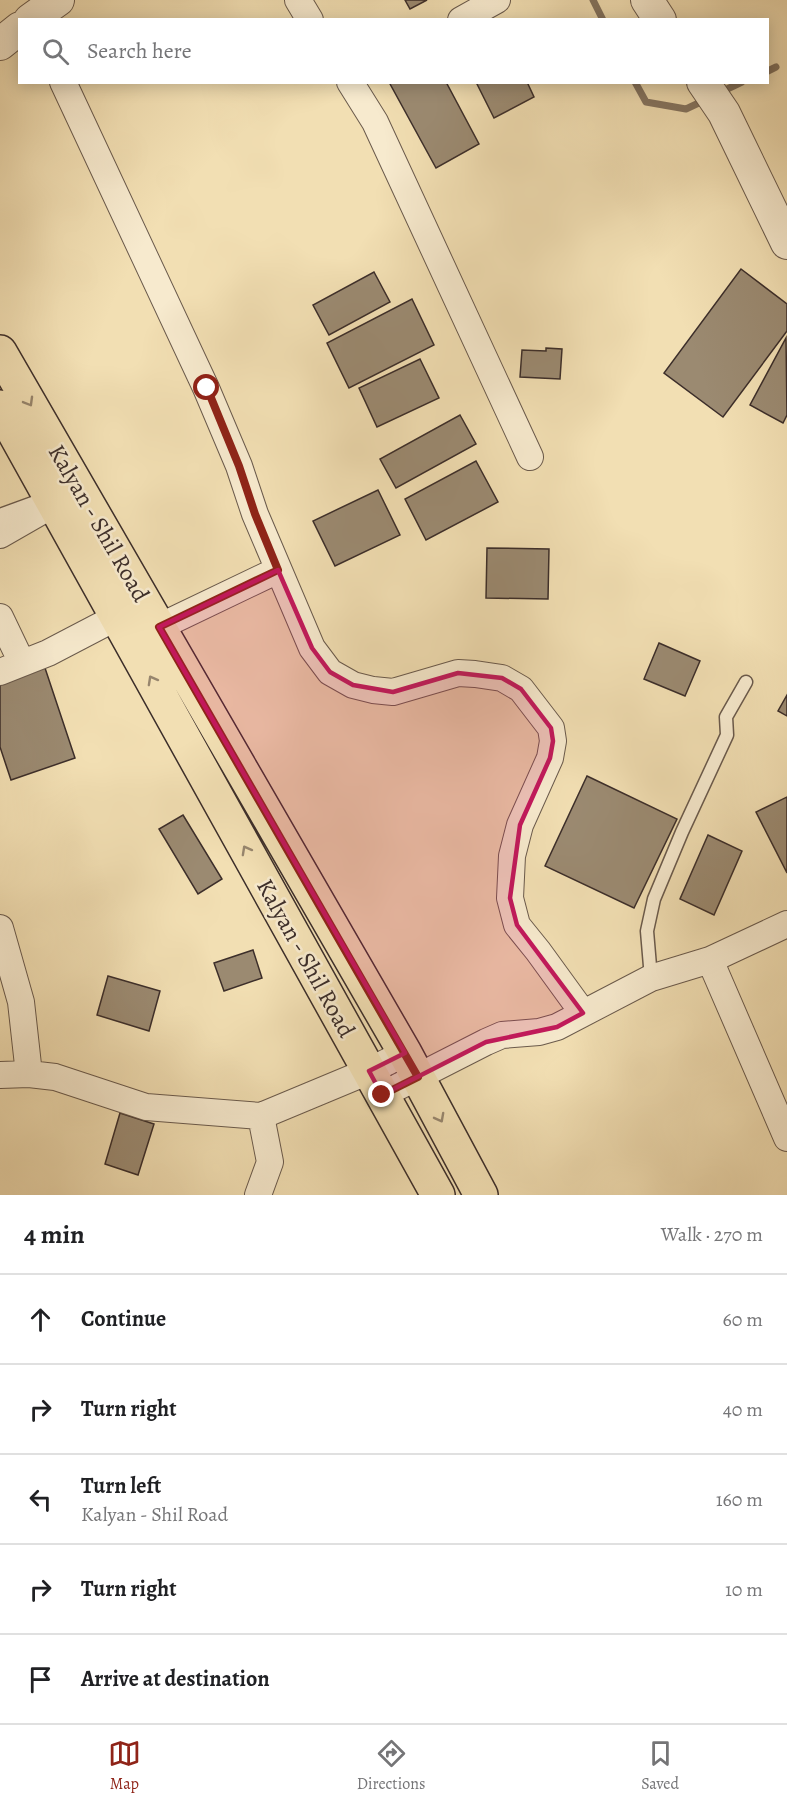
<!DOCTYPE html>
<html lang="en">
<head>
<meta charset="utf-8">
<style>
	body { margin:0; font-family:Alegreya,serif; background:#f2f2f2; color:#202124 }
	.stop { position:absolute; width:18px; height:18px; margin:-14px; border:4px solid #8f2418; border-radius:50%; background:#fff }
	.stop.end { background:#8f2418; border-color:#fff; box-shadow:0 2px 6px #0008 }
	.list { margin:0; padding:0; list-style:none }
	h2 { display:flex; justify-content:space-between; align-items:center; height:78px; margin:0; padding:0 24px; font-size:26px }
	h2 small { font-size:20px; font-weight:400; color:#757577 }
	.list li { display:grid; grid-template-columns:39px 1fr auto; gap:18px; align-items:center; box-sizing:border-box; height:90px; padding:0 24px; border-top:2px solid #e0e0e0 }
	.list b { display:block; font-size:22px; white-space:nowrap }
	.list p { margin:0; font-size:20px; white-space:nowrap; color:#757577 }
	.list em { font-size:20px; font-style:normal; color:#757577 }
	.icon { flex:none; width:33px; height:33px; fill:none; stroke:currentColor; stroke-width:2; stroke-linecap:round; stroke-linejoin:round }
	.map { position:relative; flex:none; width:787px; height:1195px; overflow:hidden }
	.search { position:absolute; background:#fff; box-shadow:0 3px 15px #0003; left:18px; right:18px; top:18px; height:66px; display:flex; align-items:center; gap:15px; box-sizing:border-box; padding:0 21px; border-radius:0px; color:#757577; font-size:22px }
	.sheet { height:528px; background:#fff }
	nav { display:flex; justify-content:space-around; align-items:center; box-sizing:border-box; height:84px; border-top:2px solid #e0e0e0; background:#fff; font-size:16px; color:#757577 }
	nav a { display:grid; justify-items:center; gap:3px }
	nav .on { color:#8f2418 }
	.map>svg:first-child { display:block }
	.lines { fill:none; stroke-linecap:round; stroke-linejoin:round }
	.stream { stroke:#847460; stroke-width:7 }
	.building { fill:#9b8a71; stroke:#3c2e2a; stroke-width:1.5 }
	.service-casing { stroke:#6a5a4c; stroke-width:15 }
	.minor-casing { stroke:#6a5a4c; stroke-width:28 }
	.tertiary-casing { stroke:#6a5a4c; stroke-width:34 }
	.primary-casing { stroke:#3c2e2a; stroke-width:36 }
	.service { stroke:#f7eace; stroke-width:12 }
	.minor { stroke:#f7eace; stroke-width:26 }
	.tertiary { stroke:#f7eace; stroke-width:32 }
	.primary { stroke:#f2dfb3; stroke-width:33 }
	.oneway { stroke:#97866e }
	.route { stroke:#8f2418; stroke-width:8 }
	.marked { fill:#c2185b; fill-opacity:0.2; stroke:#c2185b; stroke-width:4.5; stroke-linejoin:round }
	.labels { text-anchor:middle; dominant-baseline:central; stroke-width:5; stroke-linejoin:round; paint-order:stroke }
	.street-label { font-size:24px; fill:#3c2e2a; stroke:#f7eace }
</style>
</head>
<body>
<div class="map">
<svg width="787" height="1195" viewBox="0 0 787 1195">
	<rect width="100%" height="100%" fill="#f2dfb3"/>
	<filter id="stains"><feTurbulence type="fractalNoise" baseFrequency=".00333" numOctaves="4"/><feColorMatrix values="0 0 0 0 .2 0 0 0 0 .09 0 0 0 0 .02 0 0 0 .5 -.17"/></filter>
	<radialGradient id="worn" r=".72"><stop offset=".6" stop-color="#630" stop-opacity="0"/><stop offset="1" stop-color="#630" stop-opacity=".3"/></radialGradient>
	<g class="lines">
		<path class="stream" d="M593,0L603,20
			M768,71L776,67
			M635,82L646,102L686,109L705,100
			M721,92L742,82"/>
	</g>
	<path class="building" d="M405,0H427L410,9Z
		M389,82H446L479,144L436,168Z
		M476,82H527L534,97L494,118Z
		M741,269L787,304V331L723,417L664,373Z
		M374,272L390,302L329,335L313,305Z
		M412,299L434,345L349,388L327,343Z
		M786,338L787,415L783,423L750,405Z
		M546,348L562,349L560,379L520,377L522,350L546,351Z
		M420,359L439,398L377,427L359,388Z
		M460,415L476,444L396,488L380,459Z
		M476,461L498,502L426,540L405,499Z
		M378,490L400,535L335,566L313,521Z
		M487,548L549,549L548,599L486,598Z
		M659,643L700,661L685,696L644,679Z
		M44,665L75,758L11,780L0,747V680Z
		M787,695V716L778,711Z
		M587,776L677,819L634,908L545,866Z
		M787,797V873L756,812Z
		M183,815L222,879L198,894L159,829Z
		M708,835L742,851L714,915L680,899Z
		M253,950L262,978L224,991L214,963Z
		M108,976L160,991L149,1031L97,1015Z
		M120,1113L154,1124L138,1175L105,1164Z"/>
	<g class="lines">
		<g class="service-casing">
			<path id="service" d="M0,515L41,500
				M651,978L647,931L654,899L682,832L727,735L726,717L746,682"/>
		</g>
		<g class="minor-casing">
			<path id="minor" d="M298,0L310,20
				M461,20L497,0
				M63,82L206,388L239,466L255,514L312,648L330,672L353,685L373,690L393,692L458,673L475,674L502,678L521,689L551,728L553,741L550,758L520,825L512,856L510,898L517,925L538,951L583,1013
				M350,82L375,122L530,457
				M0,535L54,504
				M0,617L22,663
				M159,627L278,570
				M0,672L48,653L117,617
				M0,928L21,1002L29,1074
				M710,960L787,1138
				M0,1075L29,1074L55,1077L146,1107L261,1116L369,1071L405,1053
				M382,1095L486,1042L502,1035L539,1032L557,1027L651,978L710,960L787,924
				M258,1195L270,1162L261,1116"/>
		</g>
		<g class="tertiary-casing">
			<path id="tertiary" d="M647,0L660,20
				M30,20L58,0
				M0,44L20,28
				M703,82L724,113L787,243"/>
		</g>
		<g class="primary-casing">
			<path id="primary" d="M0,352L405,1053L481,1195
				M0,407L438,1195"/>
		</g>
		<use href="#service" class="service"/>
		<use href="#minor" class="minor"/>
		<use href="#tertiary" class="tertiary"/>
		<use href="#primary" class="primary"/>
	</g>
	<defs><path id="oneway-chevron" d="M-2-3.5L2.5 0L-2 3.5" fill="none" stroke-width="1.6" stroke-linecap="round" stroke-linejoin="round" transform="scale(1.5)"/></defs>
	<g class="oneway">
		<use href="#oneway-chevron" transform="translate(29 402) rotate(60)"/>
		<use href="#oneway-chevron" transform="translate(152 680) rotate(-119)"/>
		<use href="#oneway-chevron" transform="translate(246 850) rotate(-119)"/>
		<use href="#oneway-chevron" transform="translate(440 1118) rotate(62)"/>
	</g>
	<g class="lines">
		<path class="route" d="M207,388L239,466L255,514L278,570L159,627L418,1077L382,1095"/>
	</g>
	<path class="marked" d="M278,570L312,648L330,672L353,685L393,692L458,673L502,678L521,689L551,728L553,741L550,758L520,825L510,898L517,925L583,1013L557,1027L486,1042L382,1095L369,1071L405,1053L159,627Z"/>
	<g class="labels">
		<g class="street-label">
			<text transform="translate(99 523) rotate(60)">Kalyan - Shil Road</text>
			<text transform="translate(306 958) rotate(61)">Kalyan - Shil Road</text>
		</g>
	</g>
	<rect width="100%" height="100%" filter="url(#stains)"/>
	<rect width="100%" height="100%" fill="url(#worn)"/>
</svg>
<div class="stop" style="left:207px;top:388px"></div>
<div class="stop end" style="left:382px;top:1095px"></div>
<div class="search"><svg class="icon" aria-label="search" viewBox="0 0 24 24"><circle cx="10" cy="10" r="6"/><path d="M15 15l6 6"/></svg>Search here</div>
</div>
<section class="sheet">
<h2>4 min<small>Walk · 270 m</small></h2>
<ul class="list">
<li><svg class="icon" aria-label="ahead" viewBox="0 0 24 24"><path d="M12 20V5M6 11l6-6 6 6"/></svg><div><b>Continue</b></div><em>60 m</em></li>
<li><svg class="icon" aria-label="right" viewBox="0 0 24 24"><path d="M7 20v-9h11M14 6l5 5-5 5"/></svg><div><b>Turn right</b></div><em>40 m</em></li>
<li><svg class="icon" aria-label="left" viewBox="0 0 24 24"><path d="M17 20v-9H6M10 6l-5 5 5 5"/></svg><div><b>Turn left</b><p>Kalyan - Shil Road</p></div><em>160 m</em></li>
<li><svg class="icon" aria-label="right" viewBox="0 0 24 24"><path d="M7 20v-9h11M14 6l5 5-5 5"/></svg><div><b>Turn right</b></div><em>10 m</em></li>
<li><svg class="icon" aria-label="arrive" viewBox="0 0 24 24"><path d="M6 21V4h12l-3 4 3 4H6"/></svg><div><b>Arrive at destination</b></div></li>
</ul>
</section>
<nav>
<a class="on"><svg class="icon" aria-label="map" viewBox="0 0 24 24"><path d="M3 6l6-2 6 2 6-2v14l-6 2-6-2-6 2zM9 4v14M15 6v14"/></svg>Map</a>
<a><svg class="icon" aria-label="directions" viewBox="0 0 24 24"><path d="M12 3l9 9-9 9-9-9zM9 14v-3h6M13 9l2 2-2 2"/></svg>Directions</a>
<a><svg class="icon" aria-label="saved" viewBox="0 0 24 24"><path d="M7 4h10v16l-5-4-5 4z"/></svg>Saved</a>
</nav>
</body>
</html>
